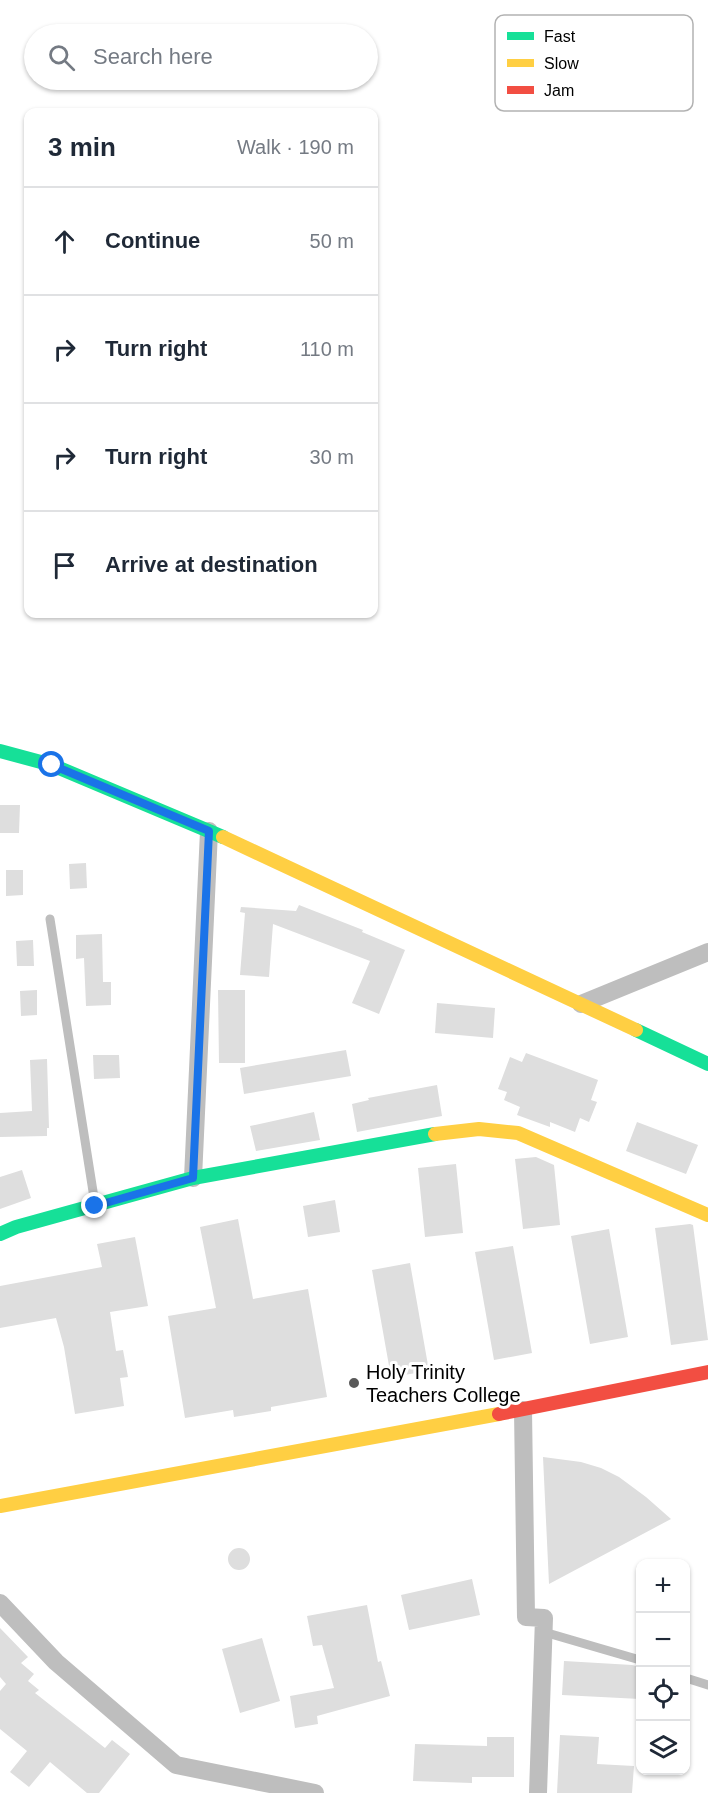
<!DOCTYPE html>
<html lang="en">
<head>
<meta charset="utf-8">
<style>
	body { margin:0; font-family:Helvetica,sans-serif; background:#f6f6f7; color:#1f2937 }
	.controls { position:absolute; right:18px; bottom:18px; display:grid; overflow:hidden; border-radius:12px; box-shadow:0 2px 4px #0004 }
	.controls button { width:54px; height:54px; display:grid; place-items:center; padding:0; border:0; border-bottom:2px solid #e0e1e3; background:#fff; color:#1f2937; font:30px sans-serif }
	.stop { position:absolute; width:18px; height:18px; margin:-14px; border:4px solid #1a73e8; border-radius:50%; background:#fff }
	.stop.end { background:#1a73e8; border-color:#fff; box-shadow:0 2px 6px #0008 }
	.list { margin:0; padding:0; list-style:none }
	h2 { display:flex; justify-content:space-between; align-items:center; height:78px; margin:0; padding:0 24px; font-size:26px }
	h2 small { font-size:20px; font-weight:400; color:#747a83 }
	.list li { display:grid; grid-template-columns:39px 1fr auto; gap:18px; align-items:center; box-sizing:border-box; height:108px; padding:0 24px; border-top:2px solid #e0e1e3 }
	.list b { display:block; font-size:22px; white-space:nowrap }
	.list em { font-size:20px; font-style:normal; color:#747a83 }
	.icon { flex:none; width:33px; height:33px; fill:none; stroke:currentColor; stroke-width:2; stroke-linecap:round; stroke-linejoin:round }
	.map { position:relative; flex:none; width:708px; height:1793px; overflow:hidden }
	.search { position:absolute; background:#fff; box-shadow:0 2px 4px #0004; left:24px; top:24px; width:354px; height:66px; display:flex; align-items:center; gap:15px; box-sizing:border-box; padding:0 21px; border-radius:33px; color:#747a83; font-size:22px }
	.panel { position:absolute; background:#fff; box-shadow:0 2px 4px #0004; left:24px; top:108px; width:354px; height:510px; border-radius:12px }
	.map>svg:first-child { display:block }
	.building { fill:#dedede }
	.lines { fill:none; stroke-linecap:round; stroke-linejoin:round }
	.lane { stroke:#bebebe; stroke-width:9 }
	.street { stroke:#bebebe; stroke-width:18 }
	.fast { stroke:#16e098; stroke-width:14 }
	.slow { stroke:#ffcf43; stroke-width:14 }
	.jam { stroke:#f24e42; stroke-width:14 }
	.route { stroke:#1a73e8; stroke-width:8 }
	.poi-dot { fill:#595959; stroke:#fff; stroke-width:2 }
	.labels { text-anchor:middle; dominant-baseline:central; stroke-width:6; stroke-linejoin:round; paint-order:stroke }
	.poi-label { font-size:20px; fill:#000; stroke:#fff; text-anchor:start }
	.key { fill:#fff; stroke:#b2b2b2; stroke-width:1.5 }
	.key-label { font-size:16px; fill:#000 }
</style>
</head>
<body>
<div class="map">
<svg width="708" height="1793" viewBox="0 0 708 1793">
	<rect width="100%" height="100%" fill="#fff"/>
	<path class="building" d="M0,805H20L19,833H0Z
		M86,863L87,888L70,889L69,864Z
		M6,870H23V895L6,896Z
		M299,905L363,930L362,932L405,950L379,1014L352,1003L370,961L273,924L269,977L240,975L245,913L240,912L241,907L296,911Z
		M102,934L103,982H111V1005L86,1006L84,958L76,959V935Z
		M33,940L34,966H17L16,941Z
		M37,990V1015L21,1016L20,991Z
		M218,990H245V1063H219Z
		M437,1003L495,1008L493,1038L435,1033Z
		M346,1050L351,1076L244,1094L240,1068Z
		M526,1053L598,1080L591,1100L597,1102L589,1122L580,1118L575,1132L550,1122V1127L517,1115L520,1107L504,1100L507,1092L498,1089L510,1057L522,1062Z
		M93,1055H119L120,1078L94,1079Z
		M47,1059L49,1128H47V1136L0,1137V1113L32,1111L30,1060Z
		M437,1085L442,1116L357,1132L352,1104L369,1100L368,1098Z
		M314,1112L320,1140L256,1151L250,1126Z
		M637,1122L698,1145L686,1174L626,1151Z
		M536,1157L554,1165L560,1225L523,1229L515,1159Z
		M456,1164L463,1233L425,1237L418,1168Z
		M22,1170L31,1198L0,1209V1177Z
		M335,1200L340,1232L308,1237L303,1206Z
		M238,1219L253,1299L308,1289L327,1397L271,1407V1411L234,1417L233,1410L185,1418L168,1316L216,1308L200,1227Z
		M690,1224L693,1225L708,1340L671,1345L655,1228Z
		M609,1229L628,1337L590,1344L571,1236Z
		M135,1237L148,1306L110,1312L116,1351L123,1350L128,1377L120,1378L124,1406L75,1414L64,1347L56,1318L0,1328V1286L102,1267L97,1244Z
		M513,1246L532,1353L494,1360L475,1252Z
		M410,1263L429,1371L391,1377L372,1270Z
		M543,1457L581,1462L601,1468L619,1477L646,1497L671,1519L549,1584Z
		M228 1559a11 11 0 1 1 22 0a11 11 0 1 1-22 0Z
		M472,1579L480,1615L409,1630L401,1595Z
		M367,1605L378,1662L381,1661L390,1696L317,1716L318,1724L295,1728L290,1696L334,1688L322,1645L313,1646L307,1616Z
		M0,1628L28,1657L21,1663L34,1674L28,1681L39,1690L35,1693L105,1748L112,1740L130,1754L99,1793H87L50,1762L29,1787L10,1772L27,1751L0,1729V1691L6,1684L0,1677Z
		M262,1638L280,1701L240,1713L222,1649Z
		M564,1661L632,1665L640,1667V1699L562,1695Z
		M560,1735L599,1737L597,1764L634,1766L632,1793H557Z
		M487,1737H514V1777H472V1783L413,1781L415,1744L487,1746Z"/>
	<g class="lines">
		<path class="lane" d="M50,919L95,1204
			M544,1632L640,1660
			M686,1678L708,1685"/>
		<path class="street" d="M581,1004L708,952
			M193,1178L209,831
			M523,1410L526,1617L544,1618L538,1793
			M0,1603L56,1662L176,1765L315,1793"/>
		<path class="fast" d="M0,751L52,765L223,837
			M636,1030L708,1064
			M0,1234L16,1227L193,1178L435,1134"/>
		<path class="slow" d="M223,837L636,1030
			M435,1134L479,1129L518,1133L708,1215
			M0,1506L499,1414"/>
		<path class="jam" d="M499,1414L708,1372"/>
	</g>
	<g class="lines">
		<path class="route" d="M52,765L209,831L193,1178L95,1206"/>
	</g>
	<circle class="poi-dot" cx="354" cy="1383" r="6"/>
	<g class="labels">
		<g class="poi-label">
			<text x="366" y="1372">Holy Trinity<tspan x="366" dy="23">Teachers College</tspan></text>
		</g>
	</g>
	<rect x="495" y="15" width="198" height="96" rx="9" class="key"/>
	<rect x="507" y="32" width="27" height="8" fill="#16e098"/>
	<rect x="507" y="59" width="27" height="8" fill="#ffcf43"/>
	<rect x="507" y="86" width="27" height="8" fill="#f24e42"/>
	<g class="key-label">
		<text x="544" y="42">Fast</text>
		<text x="544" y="69">Slow</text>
		<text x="544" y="96">Jam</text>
	</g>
</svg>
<div class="controls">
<button>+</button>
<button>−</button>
<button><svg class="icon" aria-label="locate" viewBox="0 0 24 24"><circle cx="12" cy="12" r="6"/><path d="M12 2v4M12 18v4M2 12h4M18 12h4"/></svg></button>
<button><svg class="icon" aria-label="layers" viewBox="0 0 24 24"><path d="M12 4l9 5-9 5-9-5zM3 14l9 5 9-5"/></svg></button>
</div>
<div class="stop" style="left:52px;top:765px"></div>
<div class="stop end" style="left:95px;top:1206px"></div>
<div class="search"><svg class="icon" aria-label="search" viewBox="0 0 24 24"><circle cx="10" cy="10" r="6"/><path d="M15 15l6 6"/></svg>Search here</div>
<section class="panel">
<h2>3 min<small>Walk · 190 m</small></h2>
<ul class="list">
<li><svg class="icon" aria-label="ahead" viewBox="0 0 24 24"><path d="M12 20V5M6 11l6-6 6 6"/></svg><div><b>Continue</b></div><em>50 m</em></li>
<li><svg class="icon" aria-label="right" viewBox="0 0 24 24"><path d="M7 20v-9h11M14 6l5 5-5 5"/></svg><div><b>Turn right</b></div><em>110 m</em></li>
<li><svg class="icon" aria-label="right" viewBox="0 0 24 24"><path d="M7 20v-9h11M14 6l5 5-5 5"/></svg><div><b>Turn right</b></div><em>30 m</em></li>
<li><svg class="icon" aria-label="arrive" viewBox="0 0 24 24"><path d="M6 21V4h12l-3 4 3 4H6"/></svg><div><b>Arrive at destination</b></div></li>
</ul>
</section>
</div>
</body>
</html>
